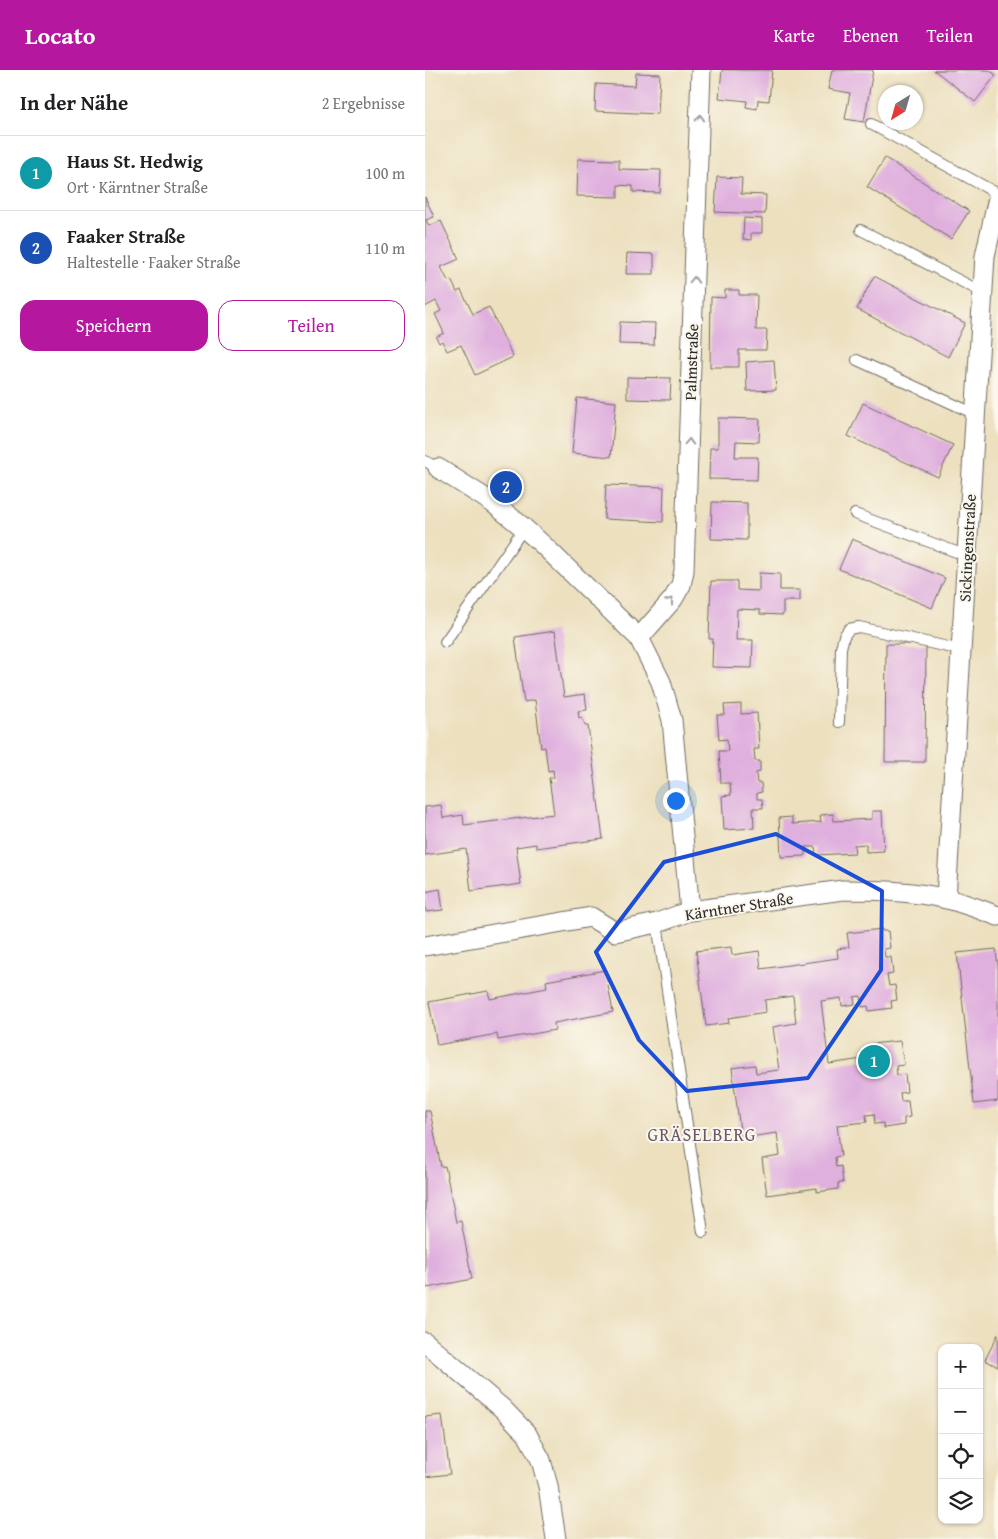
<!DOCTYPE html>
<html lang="de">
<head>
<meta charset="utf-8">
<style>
	body { margin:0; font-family:"Gentium Book Plus",serif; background:#f6f6f6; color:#202124 }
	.controls { position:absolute; right:15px; bottom:15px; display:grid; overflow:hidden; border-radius:10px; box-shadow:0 1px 4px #0004 }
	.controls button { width:45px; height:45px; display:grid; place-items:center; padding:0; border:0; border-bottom:1px solid #e0e0e0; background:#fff; color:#202124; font:25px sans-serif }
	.compass { position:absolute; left:453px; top:15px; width:45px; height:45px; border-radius:50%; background:#fff; box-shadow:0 1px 4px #0004; rotate:217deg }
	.you { position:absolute; left:250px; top:730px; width:18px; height:18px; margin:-12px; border:4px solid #fff; border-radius:50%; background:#1a73e8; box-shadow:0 0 0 8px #1a73e833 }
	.badge { display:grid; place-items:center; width:32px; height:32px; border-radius:50%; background:#b5179e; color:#fff; font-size:16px; font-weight:700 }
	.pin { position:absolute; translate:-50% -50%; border:2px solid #fff; box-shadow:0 1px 5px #0006 }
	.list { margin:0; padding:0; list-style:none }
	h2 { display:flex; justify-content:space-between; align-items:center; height:65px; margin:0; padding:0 20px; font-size:21px }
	h2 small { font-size:16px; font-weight:400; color:#757577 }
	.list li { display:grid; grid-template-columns:32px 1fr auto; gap:15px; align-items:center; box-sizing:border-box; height:75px; padding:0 20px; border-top:1px solid #e0e0e0 }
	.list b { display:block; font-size:19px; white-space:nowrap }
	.list p { margin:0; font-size:16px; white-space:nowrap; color:#757577 }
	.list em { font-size:16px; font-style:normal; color:#757577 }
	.actions { display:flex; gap:10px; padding:15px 20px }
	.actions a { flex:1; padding:11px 0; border:1px solid #b5179e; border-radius:15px; text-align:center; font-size:18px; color:#b5179e }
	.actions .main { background:#b5179e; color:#fff }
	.icon { flex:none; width:28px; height:28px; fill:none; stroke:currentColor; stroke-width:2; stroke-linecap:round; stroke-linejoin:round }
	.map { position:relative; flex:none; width:573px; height:1469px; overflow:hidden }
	header { display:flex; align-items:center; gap:30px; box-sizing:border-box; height:70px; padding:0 25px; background:#b5179e; color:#fff }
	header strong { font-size:24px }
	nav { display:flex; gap:28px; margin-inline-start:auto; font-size:18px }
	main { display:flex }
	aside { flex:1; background:#fff }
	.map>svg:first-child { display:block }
	.building { fill:#dfafde }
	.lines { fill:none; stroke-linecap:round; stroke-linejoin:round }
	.lane-casing { stroke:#6f6a5f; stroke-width:12 }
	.street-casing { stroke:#6f6a5f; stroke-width:21 }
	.lane { stroke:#fff; stroke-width:10 }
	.street { stroke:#fff; stroke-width:19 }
	.oneway { stroke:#a0a0a0 }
	.marked { fill:none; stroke:#1d4ed8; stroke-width:4; stroke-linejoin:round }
	.labels { text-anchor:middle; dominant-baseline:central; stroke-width:4; stroke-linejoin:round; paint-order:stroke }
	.street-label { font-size:16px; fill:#2b2b2b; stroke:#fbf7ec }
	.neighbourhood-label { font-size:18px; letter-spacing:1px; fill:#6a596a; stroke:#fbf7ec }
</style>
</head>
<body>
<header>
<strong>Locato</strong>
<nav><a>Karte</a><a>Ebenen</a><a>Teilen</a></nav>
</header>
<main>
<aside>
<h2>In der Nähe<small>2 Ergebnisse</small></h2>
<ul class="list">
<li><span class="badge" style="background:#0f9aa8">1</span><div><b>Haus St. Hedwig</b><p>Ort · Kärntner Straße</p></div><em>100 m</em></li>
<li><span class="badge" style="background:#1a4fb4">2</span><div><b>Faaker Straße</b><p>Haltestelle · Faaker Straße</p></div><em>110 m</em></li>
</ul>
<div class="actions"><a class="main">Speichern</a><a>Teilen</a></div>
</aside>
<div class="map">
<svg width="573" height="1469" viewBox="0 0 573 1469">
	<rect width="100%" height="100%" fill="#fbf7ec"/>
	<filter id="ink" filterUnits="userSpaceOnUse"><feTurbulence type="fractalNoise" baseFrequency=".02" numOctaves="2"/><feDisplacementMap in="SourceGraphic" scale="10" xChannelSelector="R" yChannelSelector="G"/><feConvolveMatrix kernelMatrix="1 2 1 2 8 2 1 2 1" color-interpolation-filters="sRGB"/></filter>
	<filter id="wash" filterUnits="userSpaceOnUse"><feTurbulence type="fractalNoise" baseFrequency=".0096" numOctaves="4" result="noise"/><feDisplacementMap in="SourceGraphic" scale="20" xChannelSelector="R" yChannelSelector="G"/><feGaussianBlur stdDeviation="1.12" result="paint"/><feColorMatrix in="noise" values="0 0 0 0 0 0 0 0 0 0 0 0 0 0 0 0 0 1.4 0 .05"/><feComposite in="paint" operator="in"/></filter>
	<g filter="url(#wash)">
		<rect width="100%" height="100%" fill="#ece0bf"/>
		<g id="blocks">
			<path class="building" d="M297,0H347L344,31L333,30L332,39L321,37L322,31L294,28Z
				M407,0H448L439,52L420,49L425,23L403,19Z
				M509,0H564L571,5L550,32Z
				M211,3L235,4L233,44L170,41L171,14L210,16Z
				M460,88L544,141L526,169L442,117Z
				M153,89L194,90V99L236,100L235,123L208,122V116L193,115V127L152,126Z
				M292,107L317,108L316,124L341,125L340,144L290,142Z
				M0,127L9,147L1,150L4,156L16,151L34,189L16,197L23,211L26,210L32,222L36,220L48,244L64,237L88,287L50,305L36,275L22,281L17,271L14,273L11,267L19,263L10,244L16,241L11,231L0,237Z
				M319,148L337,149V163H326V170L318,169Z
				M202,183L229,184V204H201Z
				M449,206L540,253L523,287L432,239Z
				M300,220H314V225H332L331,260H342L341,280H314V297H285L286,227L300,228Z
				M195,252L230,253L229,275L194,274Z
				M349,290L351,320L322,321L321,292Z
				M202,307L246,308L245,330L202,329Z
				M152,328L191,332L186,387L147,383Z
				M438,333L528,375L513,407L423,366Z
				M293,348L335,349L334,372L311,371L310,387H333L332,410L284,409L285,378H293Z
				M181,415L239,417L238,452L179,449Z
				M287,432L322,433V470L286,469Z
				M427,469L520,508L507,538L414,499Z
				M334,503L355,504V520H375V531H358V545L335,544V540L312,539L311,570H328L327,598L287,597L288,569H284L286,511H312V520L334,521Z
				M130,561L139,627L160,624L162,640L153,641L154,648L158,647L160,656H163L178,769L111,778V774L91,777L96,814L46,821L41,779L0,785V737L16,735L18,748L38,745L39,755L129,744L124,708H129L128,700L123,701L120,677L116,678L110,630L99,632L90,567Z
				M461,574H501L500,692H460Z
				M316,634V644L332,643L334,679H329L330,691H335V702L331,703L332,713H336L337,722L332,723V729H337L338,738H328L329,758L299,760L297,726L306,725L305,713H296L294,681H303L302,669L294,670L292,645H300L299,635Z
				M447,741H457L459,781L441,782V774L429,775L430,783L391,785L390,777H380V786L356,787L354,748L367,747V754L396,752L395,745L408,744L409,751L447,749Z
				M15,819L18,840L1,842L0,822Z
				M457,859V861H463L465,878L459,879L460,887H466L468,904L462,905L464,916L470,915L472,930L466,931L467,938L444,941L443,936L437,937L436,926L429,927L430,934L417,936L416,928L396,931L404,994L437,989L436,982L447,981L446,974L475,971L479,995L471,996L472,1005L480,1004L482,1022L475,1023L476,1031H483L485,1047L479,1048V1055L459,1058L458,1053L450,1054L449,1044L441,1045L442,1052L412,1055L416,1086L410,1087L411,1097L416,1096L418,1113H413V1119L392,1122V1118L342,1125L337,1089L355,1086L352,1063L316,1068L307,998L330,995L331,1003L354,1000L348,957L371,953L368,926L340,930L341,942L303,948L304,953L281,956L271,881L306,877L307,885L334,881L336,899L413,888L412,879L424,877L422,863Z
				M571,879L573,898V1031L549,1034L532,883Z
				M180,900L188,942L129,953L130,960L73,970L72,964L12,975L4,932L63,921L65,929L122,918L121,911Z
				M0,1041H5L16,1097L20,1096L31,1152L36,1151L47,1209L2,1218L0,1206Z
				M573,1264V1297L560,1290Z
				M17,1345L25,1404L0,1407V1347Z"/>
		</g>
	</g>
	<g filter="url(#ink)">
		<use href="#blocks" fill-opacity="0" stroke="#6f6a5f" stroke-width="1"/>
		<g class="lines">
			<g class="lane-casing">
				<path id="lane" d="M446,54L573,124
					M436,160L557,222
					M432,290L550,344
					M0,391L13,398
					M430,444L542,486
					M20,572L99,458
					M414,652L416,578L419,566L424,559L434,557L536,580
					M232,853L278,1162"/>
			</g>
			<g class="street-casing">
				<path id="street" d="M13,398L68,433L99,458L117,474L214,568L236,612L247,650L265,841
					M214,568L248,529L256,515L259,501L276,0
					M521,829L560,186L573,128
					M0,876L166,847L190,862L232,853L265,841L418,820C453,820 488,821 522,829C539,833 556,840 573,846
					M0,1272L78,1339L102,1364L116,1390L123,1416L131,1469"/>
			</g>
			<use href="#lane" class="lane"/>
			<use href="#street" class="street"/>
		</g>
		<defs><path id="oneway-chevron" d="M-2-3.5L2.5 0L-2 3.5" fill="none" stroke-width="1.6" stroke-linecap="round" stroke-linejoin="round" transform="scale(1.25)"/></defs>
		<g class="oneway">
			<use href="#oneway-chevron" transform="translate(275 48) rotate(-88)"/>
			<use href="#oneway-chevron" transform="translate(269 210) rotate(-88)"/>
			<use href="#oneway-chevron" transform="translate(264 372) rotate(-88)"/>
			<use href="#oneway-chevron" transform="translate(245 531) rotate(-53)"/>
		</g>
	</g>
	<path class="marked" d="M351,764L457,821L456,900L383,1008L262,1021L214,970L171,882L239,792Z"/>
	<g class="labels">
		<g class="street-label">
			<text transform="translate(266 292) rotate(-88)">Palmstraße</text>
			<text transform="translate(542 478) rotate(-87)">Sickingenstraße</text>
			<text transform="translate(314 836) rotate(-9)">Kärntner Straße</text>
		</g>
		<g class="neighbourhood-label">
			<text x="277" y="1064">GRÄSELBERG</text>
		</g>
	</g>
</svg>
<div class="controls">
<button>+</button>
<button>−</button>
<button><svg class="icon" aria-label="locate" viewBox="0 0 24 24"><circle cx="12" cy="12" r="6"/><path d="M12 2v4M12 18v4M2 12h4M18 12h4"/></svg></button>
<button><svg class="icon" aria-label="layers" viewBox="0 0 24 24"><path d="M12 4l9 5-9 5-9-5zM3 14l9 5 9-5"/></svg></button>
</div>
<svg class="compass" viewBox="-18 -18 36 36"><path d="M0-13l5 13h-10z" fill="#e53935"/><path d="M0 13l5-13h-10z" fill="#757577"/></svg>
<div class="you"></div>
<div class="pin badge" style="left:449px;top:991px;background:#0f9aa8">1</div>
<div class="pin badge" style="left:81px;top:417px;background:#1a4fb4">2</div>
</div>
</main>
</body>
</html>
